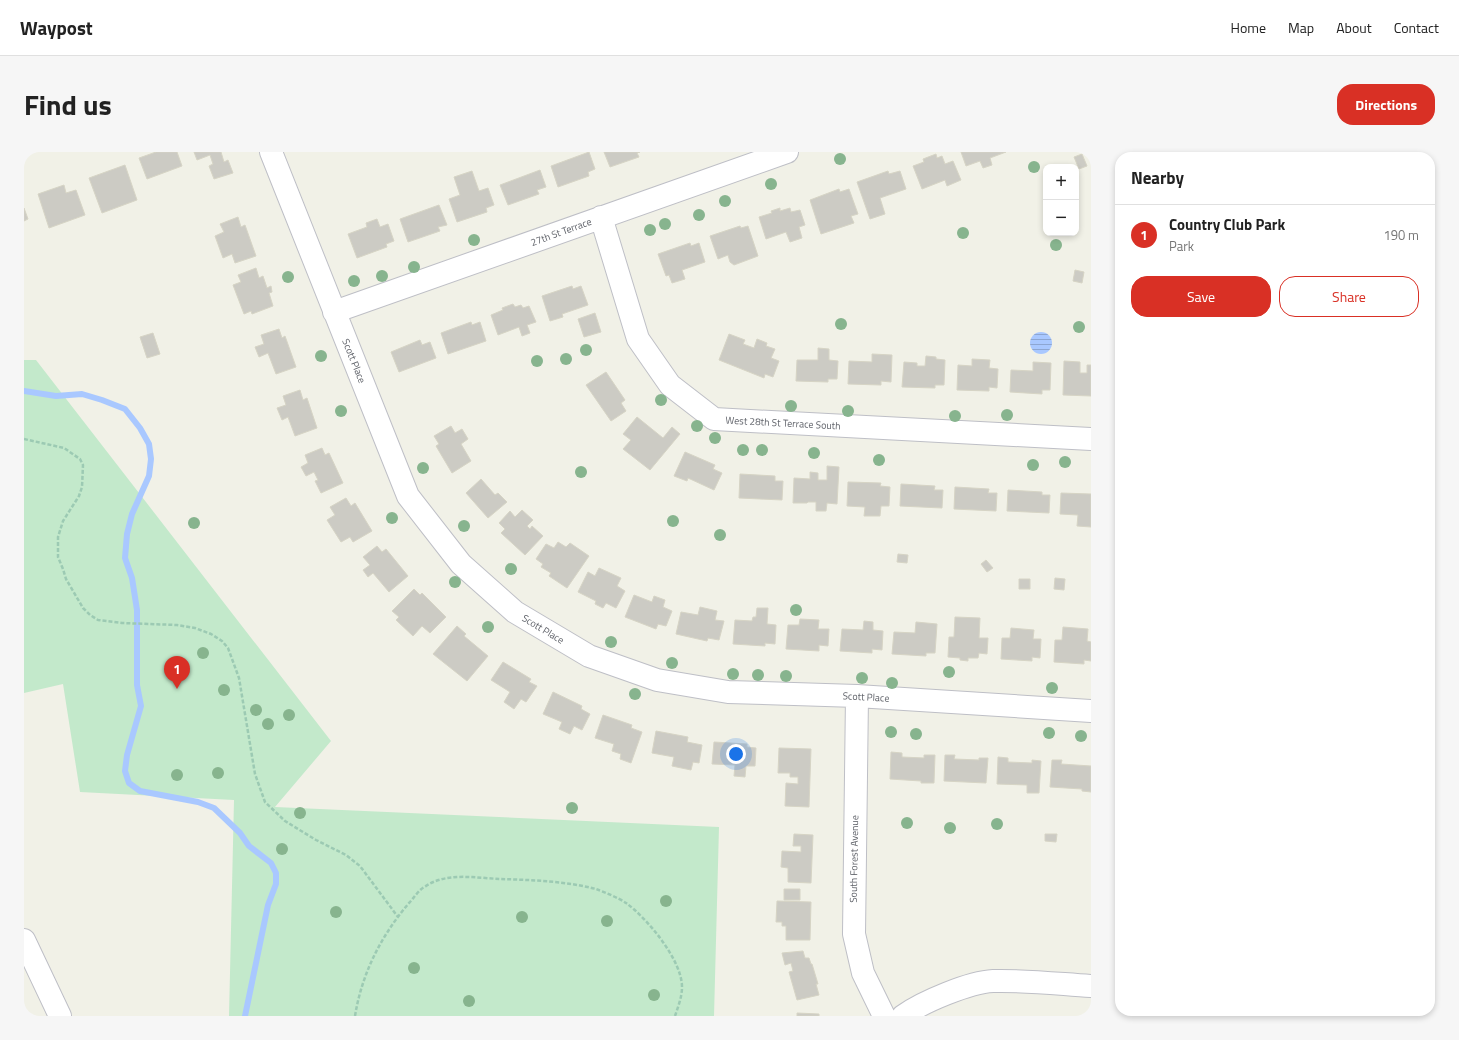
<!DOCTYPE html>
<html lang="en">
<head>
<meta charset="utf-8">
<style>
	body { margin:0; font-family:"Titillium Web",sans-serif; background:#f6f6f6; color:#222 }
	.controls { position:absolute; right:12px; top:12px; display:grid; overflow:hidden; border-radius:8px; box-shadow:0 2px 6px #0003 }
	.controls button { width:36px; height:36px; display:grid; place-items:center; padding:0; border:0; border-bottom:1px solid #e0e0e0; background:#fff; color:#222; font:20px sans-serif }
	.you { position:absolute; left:712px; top:602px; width:14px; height:14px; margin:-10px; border:3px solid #fff; border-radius:50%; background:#1a73e8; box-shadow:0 0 0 6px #1a73e833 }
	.badge { display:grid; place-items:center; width:26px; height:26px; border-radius:50%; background:#d93025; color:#fff; font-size:13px; font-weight:700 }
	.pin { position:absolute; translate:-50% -33px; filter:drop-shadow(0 1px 2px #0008) }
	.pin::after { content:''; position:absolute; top:21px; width:14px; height:12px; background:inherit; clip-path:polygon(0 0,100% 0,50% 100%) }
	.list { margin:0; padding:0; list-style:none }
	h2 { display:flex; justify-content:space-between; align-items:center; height:52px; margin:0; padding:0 16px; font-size:17px }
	h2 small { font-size:13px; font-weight:400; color:#767676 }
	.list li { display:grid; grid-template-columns:26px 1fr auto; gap:12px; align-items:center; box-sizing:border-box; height:60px; padding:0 16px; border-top:1px solid #e0e0e0 }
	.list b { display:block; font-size:15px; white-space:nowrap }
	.list p { margin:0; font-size:13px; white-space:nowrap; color:#767676 }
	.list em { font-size:13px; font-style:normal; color:#767676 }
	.actions { display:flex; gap:8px; padding:12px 16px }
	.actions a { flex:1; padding:9px 0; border:1px solid #d93025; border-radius:16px; text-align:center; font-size:14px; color:#d93025 }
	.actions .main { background:#d93025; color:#fff }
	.map { position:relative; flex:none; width:1067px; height:864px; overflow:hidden; border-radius:16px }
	header { display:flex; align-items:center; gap:24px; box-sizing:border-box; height:56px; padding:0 20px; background:#fff; border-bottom:1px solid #e0e0e0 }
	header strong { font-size:19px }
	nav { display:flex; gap:22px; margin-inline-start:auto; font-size:14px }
	.intro { display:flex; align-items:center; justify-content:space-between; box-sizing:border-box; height:96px; padding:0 24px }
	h1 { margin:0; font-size:28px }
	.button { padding:10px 18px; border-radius:16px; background:#d93025; color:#fff; font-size:14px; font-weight:700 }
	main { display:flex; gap:24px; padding:0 24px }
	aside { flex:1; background:#fff; border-radius:16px; box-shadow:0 2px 6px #0003 }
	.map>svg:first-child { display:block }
	.green { fill:#c3e9cb }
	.water { fill:url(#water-rules) }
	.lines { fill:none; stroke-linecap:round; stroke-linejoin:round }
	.stream { stroke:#a9c8ff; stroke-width:6 }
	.building { fill:#cccbc4; stroke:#d6d4c5 }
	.minor-casing { stroke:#bebfc6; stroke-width:24 }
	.path { stroke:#9ccab3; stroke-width:2.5; stroke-dasharray:4 2; stroke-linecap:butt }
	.minor { stroke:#fff; stroke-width:22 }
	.tree { fill:#87b48e }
	.labels { text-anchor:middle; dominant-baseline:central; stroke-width:3.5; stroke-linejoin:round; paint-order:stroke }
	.street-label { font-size:10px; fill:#5e6168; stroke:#fff }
</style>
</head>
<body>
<header>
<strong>Waypost</strong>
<nav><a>Home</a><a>Map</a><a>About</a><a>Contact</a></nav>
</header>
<div class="intro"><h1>Find us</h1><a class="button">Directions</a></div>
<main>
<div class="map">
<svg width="1067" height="864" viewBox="0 0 1067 864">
	<defs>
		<pattern id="water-rules" width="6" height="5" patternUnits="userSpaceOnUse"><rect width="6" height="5" fill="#a9c8ff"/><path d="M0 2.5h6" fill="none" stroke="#8da6d2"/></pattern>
	</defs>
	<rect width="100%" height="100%" fill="#f1f1e7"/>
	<path class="green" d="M0,208H12L307,589L251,655L695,675L690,864H205L210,648L56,640L39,532L0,541Z"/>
	<path class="water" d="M1006 191a11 11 0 1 1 22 0a11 11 0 1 1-22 0Z"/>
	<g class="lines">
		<path class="stream" d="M0,239L32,244L58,242L78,248L101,257L116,276L125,292L127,307L125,324L108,362L103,382L101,406L108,426L113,458V533L117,554L103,603L101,619L105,631L116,639L174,650L190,656L216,681L225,694L247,711L252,721V732L244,753L221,864"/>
	</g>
	<path class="building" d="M132,0H153L158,14L123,27L115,6Z
		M170,0H197L200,10L204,8L209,21L190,27L185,14L189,12L186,3L173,8Z
		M565,0L571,17L564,20L565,24L534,35L527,14Z
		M580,0H616L613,1L615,5L586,15Z
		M937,0H982L966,6L968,13L959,16L956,9L942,14Z
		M912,2L913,6L918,4L921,12L929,9L937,28L923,34L921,28L898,37L889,14L900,10L899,7Z
		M1058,2L1063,14L1055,17L1050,5Z
		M101,13L113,48L78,61L65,26Z
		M516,18L522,35L513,38L515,42L484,53L476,33Z
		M448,19L455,39L464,36L470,53L462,56L463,60L433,70L425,47L436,43L430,25Z
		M864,19L865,22L876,19L882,37L856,46L861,62L846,67L833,30Z
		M40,33L42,41L52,38L61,63L25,76L14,42Z
		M815,37L816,40L825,37L834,62L827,64L830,71L797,82L786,48Z
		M415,53L423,73L414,75L416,79L384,90L376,67Z
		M0,56L4,67L0,69Z
		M756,56V59L766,56L767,60L776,58L781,73L775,75L778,86L766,90L762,80L742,87L735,65L748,61L747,59Z
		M214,65L217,75L221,73L232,104L211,111L208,102L199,106L191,84L200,80L196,72Z
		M353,67L356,75L364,72L370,89L362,92L363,95L333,106L324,82L343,75L342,71Z
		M716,74L717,76L724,74L734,104L710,113L706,110L704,103L694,107L686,84Z
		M666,91L667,94L675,91L681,110L658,118L661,127L648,131L645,123L642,124L634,102Z
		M232,116L235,126L239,124L243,136L247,134L248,140L245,141L249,154L228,162L227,159L220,162L209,133L217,130L214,123Z
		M1051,118L1060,120L1058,131L1049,129Z
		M548,134L549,137L557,134L564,153L538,162L539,165L526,169L518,144Z
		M489,152L491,155L497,153L499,156L505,154L512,170L503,173L506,181L498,184L495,175L474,183L467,163L479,158L478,156Z
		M571,161L577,180L560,185L554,167Z
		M447,170L448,173L456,170L462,189L424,202L417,181Z
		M255,177L258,186L261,184L272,215L252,222L244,201L235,205L231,195L240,192L237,183Z
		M129,181L136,202L123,206L116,185Z
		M705,182L721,188L719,192L730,196L733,187L743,191L742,194L751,197L747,206L755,209L749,225L741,222L740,226L695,208Z
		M396,188L398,193L406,190L412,206L375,220L367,200Z
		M794,196L805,197V208L814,209L813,227H804V230L772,229L773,208H794Z
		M848,202L868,203L867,230L857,229V233L824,232L825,209L848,210Z
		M902,204L912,205V207L921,208L920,233H911V236L878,235L880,210L893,211V214H901Z
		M948,207L966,208L965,216L974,217L973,236L965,235V239L933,238L934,213L948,214Z
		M1040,209L1056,210V221H1063V213H1067V244L1039,243Z
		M1009,210L1027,211L1026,238H1018V242L986,240L987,218L1009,219Z
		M582,220L601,248L597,251L602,259L587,269L562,233Z
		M276,238L279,248L283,246L293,276L271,284L264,265L258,268L253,256L262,253L259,244Z
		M613,265L639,286L648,275L656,282L626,318L599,297L607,288L599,282Z
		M427,274L431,281L438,277L444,287L437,292L447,309L428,321L412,294L415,292L410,284Z
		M298,296L301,303L305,301L319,331L297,341L291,329L294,328L290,320L282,324L277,315L284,311L281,303Z
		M661,300L691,313L689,317L698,321L690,338L664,326L663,329L650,324Z
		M803,314L815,315L813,352L803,351L802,359H792V350H784L783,351H769L770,326L786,327V320L794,321V328H803Z
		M716,322L751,324V329H759L758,348L715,346Z
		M457,327L471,343L474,341L483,350L464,366L442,341Z
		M824,330L857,331L856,334L866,335L865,354H857L856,364H840L841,355L823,354Z
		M877,332L911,334L910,338H919L918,356L876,354Z
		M931,335L965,337L964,341H973L972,359L930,357Z
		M984,338L1018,340V343H1026L1025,361L983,359Z
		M1037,341L1067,342V375L1053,374L1054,363L1036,362Z
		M322,346L327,354L331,351L348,379L329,390L326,385L317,390L303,368L311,363L306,355Z
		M498,358L509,368L503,374L506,377L508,374L519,384L501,403L477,381L481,377L475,371L486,359L491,365Z
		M534,390L542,395L546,391L565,404L543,436L525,424L527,421L517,415L519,412L512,407L522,392L530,396Z
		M353,394L358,400L362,397L384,424L365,440L349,421L344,425L339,418L346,413L339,405Z
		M874,402L884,403L883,411L873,410Z
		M962,408L969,416L963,420L957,412Z
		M575,416L597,426L593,434L601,439L592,456L582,451L579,456L571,452L572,449L554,440L564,420L571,424Z
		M1031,426L1041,427L1040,438L1030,437Z
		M995,427H1006V437H995Z
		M390,437L396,443L398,441L422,465L406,481L398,474L389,484L372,468L375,465L368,459Z
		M610,443L628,450L630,444L641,448L639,455L648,459L642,474L634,472L632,477L601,465Z
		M676,455L693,459L691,468L700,469L695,488L684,486L683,489L652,482L657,460L674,463Z
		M733,456H744L743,472L752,473L751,492L741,491V494L709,492L711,468L728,469L729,465H732Z
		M931,465L956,466L955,486H964L963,502L955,501L954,506H944V509L936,508V506L924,505L925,485H930Z
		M776,467L795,468L794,477H805L804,494L795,493V499L762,497L764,473H775Z
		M840,469L849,470V478L859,479L858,498L848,497V501L816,499L818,477L839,478Z
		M892,470L913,472L911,501H902V504L868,502L870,480L891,481Z
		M433,474L442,482L440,484L464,504L443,529L409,502Z
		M1039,475L1064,477L1063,489L1067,490V509L1060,508V512L1030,510L1031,488H1038Z
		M987,476L1010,478L1009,487H1017L1016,506L1008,505V509L977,507L978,486H986Z
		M479,510L507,527L505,530L513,534L502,550L497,547L490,557L480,550L486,540L467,528Z
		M529,540L558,554L557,557L566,562L558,578L550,574L546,582L535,577L538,570L519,562Z
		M579,563L608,573L607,576L618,580L607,611L596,607L597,602L588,599L590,592L571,586Z
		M632,579L664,585L663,590L678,593L675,611L669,610L667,618L648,614L650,605L628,601Z
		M690,590L723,592V595L732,596L731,614H722L721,625L710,624L711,613L688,612Z
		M755,596L787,597L785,655L761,654L762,631L774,632V625H766V621H754Z
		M867,600L878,601V605L900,606V603H911L910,631H897V629L866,627Z
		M921,603H931L930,607L955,608V606H964L962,631L920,629Z
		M974,605L984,606V610L1008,611V608L1017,609L1015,641H1003V633L973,632Z
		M1028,608H1038L1037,612L1067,614V640L1058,639V637L1026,635Z
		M770,682L789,683L787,731L764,730V716L757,715L758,699L777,700V694H769Z
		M1021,682H1033L1032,690L1021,689Z
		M760,737H776V748H760Z
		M753,749L787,750L786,788H762V774H758V770H752Z
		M779,799L781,806H785L787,812H788L794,832H792L795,843L773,848L765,820L769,819L767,811L761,813L758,801Z
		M773,861L795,862V864H773Z"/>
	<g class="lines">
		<g class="minor-casing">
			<path id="minor" d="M247,0L384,344L437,412L491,460L565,504L633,528L704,540L833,544L1067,559
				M577,65L614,187L646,233L690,267L1067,287
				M310,160L763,0
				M833,544L830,782L839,821L860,864
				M0,788L36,864
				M879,864C898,850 946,830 969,829C1001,828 1035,832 1067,834"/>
		</g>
		<path class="path" d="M0,287L40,296L56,307L59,313L58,335L55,344L39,369L34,385V405L39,417L42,427L59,456L66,463L74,468L98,471L153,473L171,476L187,482L198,489L204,496L215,526L231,622L241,650L261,669L292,688L322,703L336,714L374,765
			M331,864C338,821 357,784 385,751C390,746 395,737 402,734C423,720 452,726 476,727C507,728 541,729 572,737C580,740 595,746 602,751C623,766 658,808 658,835C658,845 654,855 651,864"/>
		<use href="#minor" class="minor"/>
	</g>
	<g class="tree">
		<circle cx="816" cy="7" r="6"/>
		<circle cx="1010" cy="15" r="6"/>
		<circle cx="747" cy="32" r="6"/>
		<circle cx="701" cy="49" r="6"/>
		<circle cx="675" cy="63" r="6"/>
		<circle cx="641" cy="72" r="6"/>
		<circle cx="626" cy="78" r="6"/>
		<circle cx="939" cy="81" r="6"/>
		<circle cx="450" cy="88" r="6"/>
		<circle cx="1032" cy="93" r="6"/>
		<circle cx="390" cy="115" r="6"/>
		<circle cx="358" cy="124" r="6"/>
		<circle cx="264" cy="125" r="6"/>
		<circle cx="330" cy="129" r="6"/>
		<circle cx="817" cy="172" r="6"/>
		<circle cx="1055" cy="175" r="6"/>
		<circle cx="562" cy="198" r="6"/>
		<circle cx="297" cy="204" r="6"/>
		<circle cx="542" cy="207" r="6"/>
		<circle cx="513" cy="209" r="6"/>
		<circle cx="637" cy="248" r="6"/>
		<circle cx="767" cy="254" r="6"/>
		<circle cx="317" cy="259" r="6"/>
		<circle cx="824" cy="259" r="6"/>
		<circle cx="983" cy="263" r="6"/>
		<circle cx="931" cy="264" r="6"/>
		<circle cx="673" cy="274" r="6"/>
		<circle cx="691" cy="286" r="6"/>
		<circle cx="719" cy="298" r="6"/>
		<circle cx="738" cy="298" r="6"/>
		<circle cx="790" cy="301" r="6"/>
		<circle cx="855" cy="308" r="6"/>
		<circle cx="1041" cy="310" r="6"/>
		<circle cx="1009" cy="313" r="6"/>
		<circle cx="399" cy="316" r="6"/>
		<circle cx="557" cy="320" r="6"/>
		<circle cx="368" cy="366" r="6"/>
		<circle cx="649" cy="369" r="6"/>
		<circle cx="170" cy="371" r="6"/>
		<circle cx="440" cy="374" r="6"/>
		<circle cx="696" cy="383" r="6"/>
		<circle cx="487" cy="417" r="6"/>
		<circle cx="431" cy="430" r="6"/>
		<circle cx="772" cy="458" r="6"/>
		<circle cx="464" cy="475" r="6"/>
		<circle cx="587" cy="490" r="6"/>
		<circle cx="179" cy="501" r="6"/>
		<circle cx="648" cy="511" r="6"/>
		<circle cx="925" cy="520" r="6"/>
		<circle cx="709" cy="522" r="6"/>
		<circle cx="734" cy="523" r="6"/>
		<circle cx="762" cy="524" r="6"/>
		<circle cx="838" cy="526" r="6"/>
		<circle cx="868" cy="531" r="6"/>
		<circle cx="1028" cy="536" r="6"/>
		<circle cx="200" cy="538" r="6"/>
		<circle cx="611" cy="542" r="6"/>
		<circle cx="232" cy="558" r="6"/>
		<circle cx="265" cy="563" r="6"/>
		<circle cx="244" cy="572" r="6"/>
		<circle cx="867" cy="580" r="6"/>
		<circle cx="1025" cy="581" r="6"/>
		<circle cx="892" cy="582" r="6"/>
		<circle cx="1057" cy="584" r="6"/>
		<circle cx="194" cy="621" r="6"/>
		<circle cx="153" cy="623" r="6"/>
		<circle cx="548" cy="656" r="6"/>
		<circle cx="276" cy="661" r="6"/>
		<circle cx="883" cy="671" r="6"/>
		<circle cx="973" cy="672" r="6"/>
		<circle cx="926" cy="676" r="6"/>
		<circle cx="258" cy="697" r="6"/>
		<circle cx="642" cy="749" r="6"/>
		<circle cx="312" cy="760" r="6"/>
		<circle cx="498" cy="765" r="6"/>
		<circle cx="583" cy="769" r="6"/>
		<circle cx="390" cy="816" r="6"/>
		<circle cx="630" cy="843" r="6"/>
		<circle cx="445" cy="849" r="6"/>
	</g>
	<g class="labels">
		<g class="street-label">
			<text transform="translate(537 80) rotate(-20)">27th St Terrace</text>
			<text transform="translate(330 209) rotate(68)">Scott Place</text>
			<text transform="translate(759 271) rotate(3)">West 28th St Terrace South</text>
			<text transform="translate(519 477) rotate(31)">Scott Place</text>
			<text transform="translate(842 545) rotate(3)">Scott Place</text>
			<text transform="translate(830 707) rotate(-89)">South Forest Avenue</text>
		</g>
	</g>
</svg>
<div class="controls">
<button>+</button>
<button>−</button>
</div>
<div class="you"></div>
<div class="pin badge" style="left:153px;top:537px">1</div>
</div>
<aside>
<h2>Nearby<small></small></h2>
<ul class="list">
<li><span class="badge">1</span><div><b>Country Club Park</b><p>Park</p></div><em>190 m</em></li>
</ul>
<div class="actions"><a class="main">Save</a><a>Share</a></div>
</aside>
</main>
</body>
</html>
